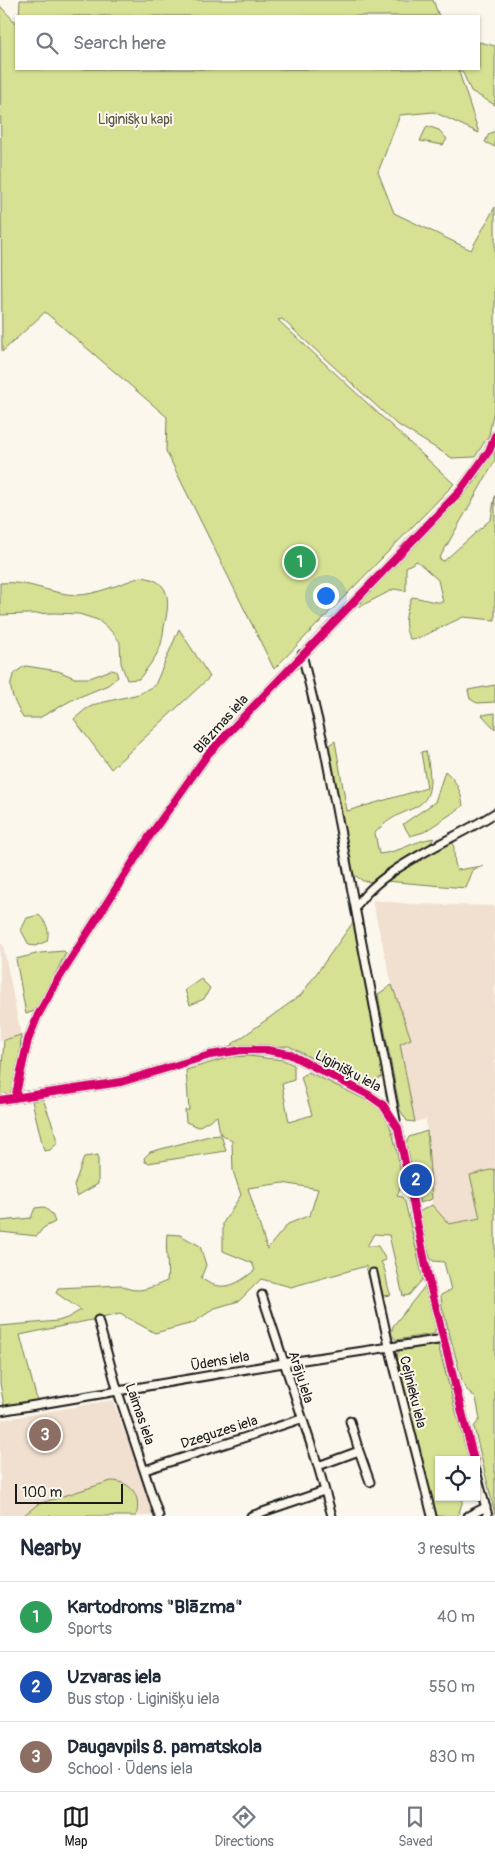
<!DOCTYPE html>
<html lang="en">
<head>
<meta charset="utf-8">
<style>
	body { margin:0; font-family:Pangolin,sans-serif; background:#f2f2f3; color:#1f2937 }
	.controls { position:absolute; right:15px; bottom:15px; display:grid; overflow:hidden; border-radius:0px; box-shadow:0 1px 4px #0004 }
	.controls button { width:45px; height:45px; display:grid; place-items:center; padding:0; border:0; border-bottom:1px solid #e0e1e3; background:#fff; color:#1f2937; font:25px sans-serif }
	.scale { position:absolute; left:15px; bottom:12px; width:108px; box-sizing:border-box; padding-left:5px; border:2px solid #1c1c1c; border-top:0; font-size:14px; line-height:18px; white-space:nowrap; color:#1c1c1c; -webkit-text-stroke:4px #fbf7ec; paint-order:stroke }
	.you { position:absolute; left:325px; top:595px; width:18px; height:18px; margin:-12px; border:4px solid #fff; border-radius:50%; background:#1a73e8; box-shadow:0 0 0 8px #1a73e833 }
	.badge { display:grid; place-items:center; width:32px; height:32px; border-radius:50%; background:#1c1c1c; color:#fff; font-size:16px; font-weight:700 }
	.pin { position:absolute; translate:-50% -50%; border:2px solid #fff; box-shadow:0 1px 5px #0006 }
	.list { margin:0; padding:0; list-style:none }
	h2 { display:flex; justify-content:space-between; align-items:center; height:65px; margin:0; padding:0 20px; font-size:21px }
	h2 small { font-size:16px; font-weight:400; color:#747a83 }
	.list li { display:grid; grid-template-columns:32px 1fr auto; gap:15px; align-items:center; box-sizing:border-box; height:70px; padding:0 20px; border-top:1px solid #e0e1e3 }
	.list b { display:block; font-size:19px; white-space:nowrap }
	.list p { margin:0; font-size:16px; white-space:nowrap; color:#747a83 }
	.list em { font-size:16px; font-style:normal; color:#747a83 }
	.icon { flex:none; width:28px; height:28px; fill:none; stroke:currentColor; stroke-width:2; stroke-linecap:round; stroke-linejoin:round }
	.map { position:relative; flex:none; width:495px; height:1516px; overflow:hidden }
	.search { position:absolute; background:#fff; box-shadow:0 1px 4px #0004; left:15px; right:15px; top:15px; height:55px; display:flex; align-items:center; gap:12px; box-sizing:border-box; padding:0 18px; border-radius:0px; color:#747a83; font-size:19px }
	.sheet { height:275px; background:#fff }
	nav { display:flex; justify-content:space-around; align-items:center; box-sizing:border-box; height:70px; border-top:1px solid #e0e1e3; background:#fff; font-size:14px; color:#747a83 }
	nav a { display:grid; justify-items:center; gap:2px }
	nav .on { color:#1c1c1c }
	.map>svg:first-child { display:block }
	.built { fill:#f1e0cf }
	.green { fill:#d6e194; stroke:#797e58; fill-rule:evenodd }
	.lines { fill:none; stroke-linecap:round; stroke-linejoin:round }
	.minor-casing { stroke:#1c1c1c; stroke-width:11 }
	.minor { stroke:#fbf7ec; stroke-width:7 }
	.cycleway-casing { stroke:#fbf7ec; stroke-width:11 }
	.cycleway { stroke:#d6006c; stroke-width:8 }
	.labels { text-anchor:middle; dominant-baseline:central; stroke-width:4; stroke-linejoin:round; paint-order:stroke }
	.park-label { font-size:14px; fill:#545740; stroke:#fbf7ec }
	.street-label { font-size:14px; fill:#1c1c1c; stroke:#fbf7ec }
</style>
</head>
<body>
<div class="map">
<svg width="495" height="1516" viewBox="0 0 495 1516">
	<rect width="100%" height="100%" fill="#fbf7ec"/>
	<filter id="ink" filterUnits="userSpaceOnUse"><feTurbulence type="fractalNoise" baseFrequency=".02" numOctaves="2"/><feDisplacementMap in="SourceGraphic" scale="10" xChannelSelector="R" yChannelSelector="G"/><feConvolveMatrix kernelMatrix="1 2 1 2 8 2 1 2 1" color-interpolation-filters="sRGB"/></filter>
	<g filter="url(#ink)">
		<path class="built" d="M372,900L411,904L495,906V1169L470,1176L480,1218L449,1224L432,1205L426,1119L415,1122L400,1044L411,1039L392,985Z
			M0,944H3L21,1035L0,1041Z
			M113,1400L155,1516H0V1420Z"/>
		<path class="green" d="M20,0H433L439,16H19Z
			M0,6L16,23V69H479V42L495,46V105L471,91L463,73L458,69L479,133L434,112L400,115L378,172L394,213L471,250L495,207V404L489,435L475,457L452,458L395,423L282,319L278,320L454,484L274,669L166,451L167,417L45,312L2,352Z
			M427,126L439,130L447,139L443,145L420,141Z
			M495,131V147L485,142L489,134Z
			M495,441V461L439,559L444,561L491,519L495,495V620L463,617L419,638L410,639C402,626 406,611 412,597C423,598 432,603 443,602L438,580L417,561L406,567V591L394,589L359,607L365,596L475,482Z
			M141,577C172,580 170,602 164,627C163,634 162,643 159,650C154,660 146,670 139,679L127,680L121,663L120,642L111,631L98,620L79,614L55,613L0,615V583C29,580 49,594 77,595C92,596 125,582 141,577Z
			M179,629L210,677L111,769L74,719L86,709L96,704L139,694L155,685Z
			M26,666L58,671L75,678H90L111,670L116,671L118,677L108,685L72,700L39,718H23C13,699 0,677 26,666Z
			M495,685V702L477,703L470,699L468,690Z
			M495,713V729L482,715Z
			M335,741L347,811L427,788L421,752L426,751C442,823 406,797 375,833L379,854C401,852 413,841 434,838L429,845L374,882L363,881L353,874L327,746Z
			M445,771C456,780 461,791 463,806L424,832L410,836L403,824L435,802Z
			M453,841C455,852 453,860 457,870L483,866L473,870L466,888L386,881L436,848Z
			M39,915C47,923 50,931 47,941L35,946L29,945L21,930L27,918Z
			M354,921L384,1072L382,1077L361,1085L289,1046L227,1048L301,995Z
			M64,951L66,953L37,1010L26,1014L16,959L40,953Z
			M201,979L210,988L204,999L190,1005L185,990Z
			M392,985L411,1039L400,1044L415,1122L407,1121L400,1110L380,1006L378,994Z
			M21,1035L19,1073L10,1094L0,1095L4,1040Z
			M248,1056L283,1060L294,1065V1080L282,1084L289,1122L312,1115L301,1077L308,1072L377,1105C395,1124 397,1157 403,1182L397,1196L402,1197L405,1202L423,1279L409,1295L403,1296L389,1235L374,1234L367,1246H378L386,1260L381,1262C388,1273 385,1283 391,1295L374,1297L366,1266L291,1287L261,1279L239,1301L215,1308L193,1323L155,1333L120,1314L20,1335L37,1400L4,1406L0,1383V1326L58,1321L67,1318L81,1310L56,1293L58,1288L121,1285C136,1295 150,1288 167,1281C169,1264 165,1251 167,1234L180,1235L200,1246L206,1265L201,1278C222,1294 238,1284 255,1270L252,1263L223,1251V1223L241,1195L233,1171L232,1141L220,1133L217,1116L198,1127L186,1122L185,1110H189L186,1070L230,1057ZM283,1183L318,1189L310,1215L288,1224L267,1249L248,1188Z
			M43,1099L57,1137V1144L50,1150L44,1151L32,1101Z
			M427,1131L432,1199L420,1203L406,1143L409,1137Z
			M221,1135L226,1151L148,1163L145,1162L144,1158L150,1152L209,1136Z
			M98,1155V1184L77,1196L74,1186L84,1157Z
			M495,1169V1514L474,1427L480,1419L476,1398L466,1389L462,1380L442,1306L441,1295L451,1290L444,1262L433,1261L430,1257L417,1213L432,1205L449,1224L480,1218L470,1175Z
			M44,1207L52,1214L55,1222L43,1228L37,1236L0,1232V1221L31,1218L35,1208Z
			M425,1286L436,1327L434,1334L396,1340L391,1334L393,1326Z
			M438,1345L469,1460H439V1497H464L458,1516H436L397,1357L399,1349Z
			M111,1481C131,1481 142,1496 136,1516H23L38,1504Z"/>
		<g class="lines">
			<g class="minor-casing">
				<path id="minor" d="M302,654L323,741L396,1120
					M356,907C380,867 456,839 495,813
					M15,1098L28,1040L38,1015L57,981L149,837L208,754L460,491L489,451L495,436
					M0,1100L121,1082L210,1055L242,1050H267L289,1054L369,1095L383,1105L398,1128L428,1277L474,1460
					M373,1273L389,1346L432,1516
					M262,1295L318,1466L332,1516
					M98,1320L118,1392L159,1516
					M0,1411L283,1363L444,1339
					M350,1421L359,1451
					M318,1466L359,1451L370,1482
					M145,1470L301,1419
					M476,1471L488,1516
					M251,1516L324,1491
					M468,1516L486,1507"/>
			</g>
			<use href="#minor" class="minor"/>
			<g class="cycleway-casing">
				<path id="cycleway" d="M15,1098L28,1040L38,1015L57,981L149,837L208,754L460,491L489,451L495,436
					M0,1100L121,1082L210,1055L242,1050H267L289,1054L369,1095L383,1105L398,1128L428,1277L474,1460"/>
			</g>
			<use href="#cycleway" class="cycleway"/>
		</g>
	</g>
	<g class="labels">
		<g class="park-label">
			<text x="135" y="119">Liginišķu kapi</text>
		</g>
		<g class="street-label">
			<text transform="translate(221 724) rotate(-48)">Blāzmas iela</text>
			<text transform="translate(348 1071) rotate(28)">Liginišķu iela</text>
			<text transform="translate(220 1361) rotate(-10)">Ūdens iela</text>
			<text transform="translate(301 1377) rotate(72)">Arāju iela</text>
			<text transform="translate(413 1392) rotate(76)">Ceļinieku iela</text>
			<text transform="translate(140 1414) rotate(71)">Laimas iela</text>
			<text transform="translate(219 1432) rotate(-18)">Dzeguzes iela</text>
		</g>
	</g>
</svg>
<div class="controls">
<button><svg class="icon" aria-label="locate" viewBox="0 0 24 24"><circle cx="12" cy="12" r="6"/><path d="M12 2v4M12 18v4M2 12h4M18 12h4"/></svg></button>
</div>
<div class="scale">100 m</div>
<div class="you"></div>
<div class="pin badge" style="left:300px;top:562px;background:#2e9e5b">1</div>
<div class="pin badge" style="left:416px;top:1180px;background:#1a4fb4">2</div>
<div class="pin badge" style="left:45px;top:1435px;background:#8d6e63">3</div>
<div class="search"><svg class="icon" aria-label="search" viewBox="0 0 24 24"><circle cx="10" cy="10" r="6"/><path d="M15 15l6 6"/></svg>Search here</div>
</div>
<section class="sheet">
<h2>Nearby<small>3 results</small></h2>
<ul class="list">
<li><span class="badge" style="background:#2e9e5b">1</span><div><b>Kartodroms &quot;Blāzma&quot;</b><p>Sports</p></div><em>40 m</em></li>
<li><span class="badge" style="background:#1a4fb4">2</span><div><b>Uzvaras iela</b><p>Bus stop · Liginišķu iela</p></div><em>550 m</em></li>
<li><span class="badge" style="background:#8d6e63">3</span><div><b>Daugavpils 8. pamatskola</b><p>School · Ūdens iela</p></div><em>830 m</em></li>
</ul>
</section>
<nav>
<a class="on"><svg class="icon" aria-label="map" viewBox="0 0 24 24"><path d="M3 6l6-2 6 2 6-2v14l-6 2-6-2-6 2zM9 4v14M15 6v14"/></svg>Map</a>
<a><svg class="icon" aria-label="directions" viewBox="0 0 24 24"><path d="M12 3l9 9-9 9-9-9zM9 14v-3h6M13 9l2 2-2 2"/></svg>Directions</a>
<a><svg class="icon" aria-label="saved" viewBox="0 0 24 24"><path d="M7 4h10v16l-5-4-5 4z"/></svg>Saved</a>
</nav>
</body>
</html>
